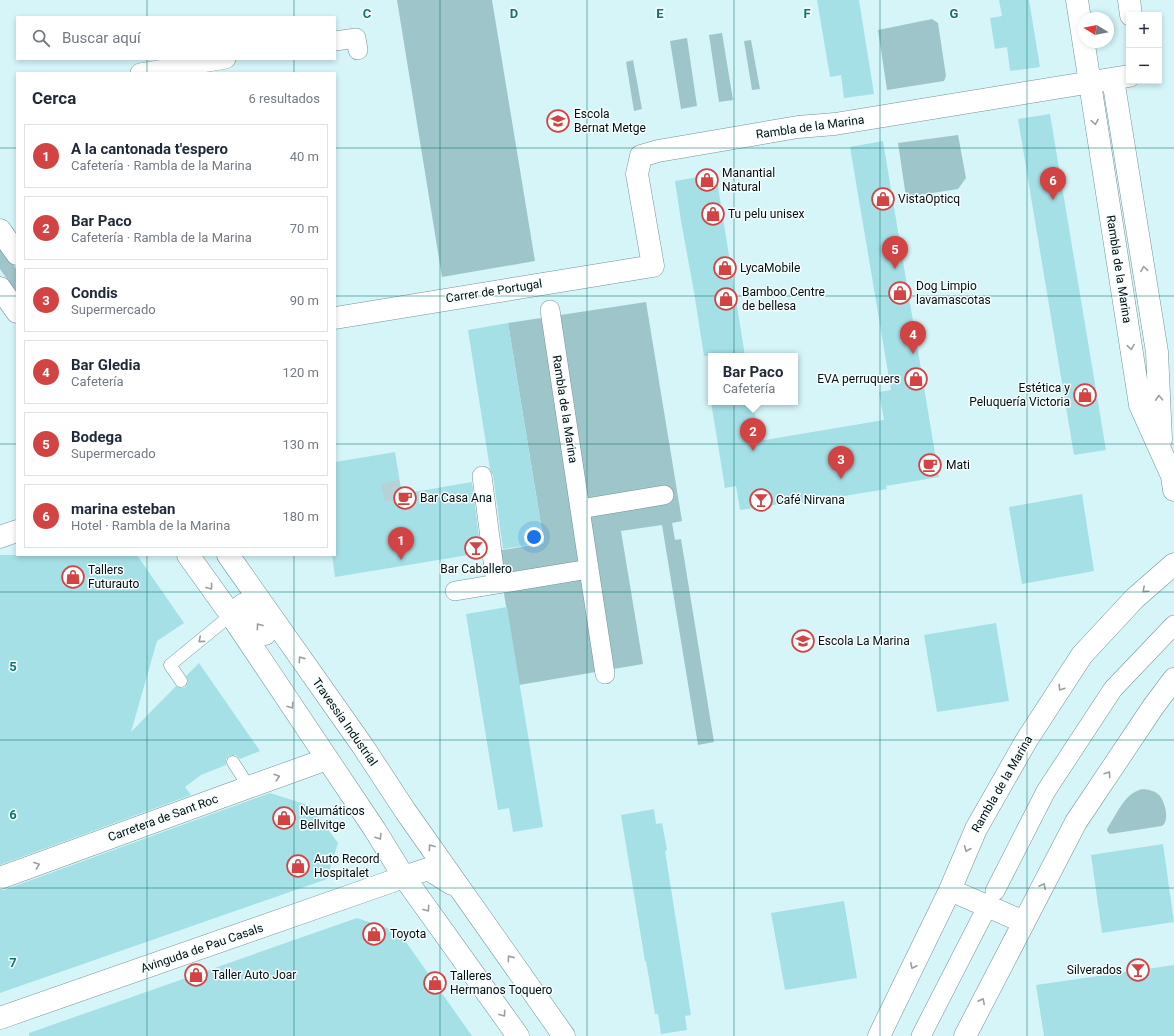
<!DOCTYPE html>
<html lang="es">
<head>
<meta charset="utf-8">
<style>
	body { margin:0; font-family:Roboto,sans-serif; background:#f6f6f7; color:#1f2937 }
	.controls { position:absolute; right:12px; top:12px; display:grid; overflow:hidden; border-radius:0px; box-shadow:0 2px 6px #0003 }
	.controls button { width:36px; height:36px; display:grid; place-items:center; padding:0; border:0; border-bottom:1px solid #e0e1e3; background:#fff; color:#1f2937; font:20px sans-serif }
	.compass { position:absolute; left:1078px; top:12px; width:36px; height:36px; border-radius:50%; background:#fff; box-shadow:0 2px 6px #0003; rotate:280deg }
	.you { position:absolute; left:534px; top:537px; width:14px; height:14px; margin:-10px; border:3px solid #fff; border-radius:50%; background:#1a73e8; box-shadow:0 0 0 6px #1a73e833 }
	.badge { display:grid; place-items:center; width:26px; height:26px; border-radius:50%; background:#d24343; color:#fff; font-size:13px; font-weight:700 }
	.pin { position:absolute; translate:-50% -33px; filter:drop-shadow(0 1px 2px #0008) }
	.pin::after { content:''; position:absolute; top:21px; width:14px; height:12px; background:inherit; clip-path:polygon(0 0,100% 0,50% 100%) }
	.popup { position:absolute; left:708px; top:353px; width:90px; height:52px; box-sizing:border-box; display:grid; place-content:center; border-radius:0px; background:#fff; filter:drop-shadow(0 1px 3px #0005); font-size:13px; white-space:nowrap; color:#747a83 }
	.popup b { font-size:15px; color:#1f2937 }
	.popup::after { content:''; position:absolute; left:50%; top:100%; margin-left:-8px; border:8px solid transparent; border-top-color:#fff }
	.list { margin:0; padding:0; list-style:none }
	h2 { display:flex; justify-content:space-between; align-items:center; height:52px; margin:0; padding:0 16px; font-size:17px }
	h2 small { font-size:13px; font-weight:400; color:#747a83 }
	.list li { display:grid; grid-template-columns:26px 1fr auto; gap:12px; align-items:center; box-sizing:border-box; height:64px; margin:0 8px 8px; padding:0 8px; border:1px solid #e0e1e3; border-radius:0px }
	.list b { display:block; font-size:15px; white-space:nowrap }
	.list p { margin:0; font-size:13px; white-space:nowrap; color:#747a83 }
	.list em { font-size:13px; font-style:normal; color:#747a83 }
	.icon { flex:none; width:22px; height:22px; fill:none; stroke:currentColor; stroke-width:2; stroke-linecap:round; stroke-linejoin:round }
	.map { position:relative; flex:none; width:1174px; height:1036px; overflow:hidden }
	.search { position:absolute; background:#fff; box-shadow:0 2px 6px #0003; left:16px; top:16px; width:320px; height:44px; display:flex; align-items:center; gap:10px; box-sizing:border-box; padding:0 14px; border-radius:0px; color:#747a83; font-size:15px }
	.panel { position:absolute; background:#fff; box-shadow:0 2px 6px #0003; left:16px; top:72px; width:320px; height:484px; border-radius:0px }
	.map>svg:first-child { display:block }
	.green { fill:#9ec6ca }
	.building { fill:#a6e0e7 }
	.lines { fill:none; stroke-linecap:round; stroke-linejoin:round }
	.pedestrian-tunnel { stroke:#b6d2d6; stroke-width:19; stroke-dasharray:19 10; stroke-linecap:butt }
	.service-casing { stroke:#749295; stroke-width:13 }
	.pedestrian-casing { stroke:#749295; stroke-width:20 }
	.minor-casing { stroke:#749295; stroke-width:23 }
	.tertiary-casing { stroke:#749295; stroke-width:23 }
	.service { stroke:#fff; stroke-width:12 }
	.pedestrian { stroke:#fff; stroke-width:19 }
	.minor { stroke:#fff; stroke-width:22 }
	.tertiary { stroke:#fff; stroke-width:22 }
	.oneway { stroke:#9b9f9f }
	.grid { fill:none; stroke:#0f766e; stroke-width:1; stroke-opacity:0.55 }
	.labels { text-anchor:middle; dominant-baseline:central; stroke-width:3; stroke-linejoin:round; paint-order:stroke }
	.poi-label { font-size:12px; fill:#040e10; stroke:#f6fdfd; text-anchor:start }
	.street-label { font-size:12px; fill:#040e10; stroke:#f6fdfd }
	.grid-label { font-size:13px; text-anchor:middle; font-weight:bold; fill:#0f766e; stroke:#f6fdfd; stroke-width:3; stroke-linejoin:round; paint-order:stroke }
</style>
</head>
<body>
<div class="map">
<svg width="1174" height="1036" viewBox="0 0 1174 1036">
	<rect width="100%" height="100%" fill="#d5f5f9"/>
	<path class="green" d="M397,0H492L535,261L442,277Z
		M932,19L938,23L946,76L944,81L887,90L878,30Z
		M722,33L733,100L719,102L709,35Z
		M687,38L697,106L681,109L670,41Z
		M751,40L760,89L752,90L744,41Z
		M633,60L642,109L634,111L626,62Z
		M958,135L966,178L958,189L906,197L898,143Z
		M0,245L17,270V293L0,269Z
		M646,302L682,521L672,523L675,540L681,539L714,742L698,745L662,525L621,531L643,664L519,685L497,551L544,543L508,323Z
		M1144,789C1150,790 1155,791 1159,795C1165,801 1170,821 1162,826L1110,834L1107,831V829C1117,814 1125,791 1144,789Z"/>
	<path class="building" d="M817,0H859L874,94L844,98L841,75L830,77Z
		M999,0H1029L1040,67L1010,71L1007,47L995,49L990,18L1002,16Z
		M1050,114L1106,450L1074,455L1018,119Z
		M883,141L939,477L886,486L887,489L795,504L794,502L740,510L736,486L725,488L711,402H753L759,441L884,420L879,392L891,390L850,147Z
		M716,174L745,356H704L694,292L681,221L675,181Z
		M508,323L544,543L503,549L493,475L490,469L468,330Z
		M395,452L402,494L472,482L481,553L335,577L332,555H335V462Z
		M1082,494L1094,571L1022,584L1009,507Z
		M0,555H137L184,623L157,641L131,732L176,686L181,688L186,687L188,681L186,676L199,663L260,751L240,759L236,755L229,756L226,759V765L201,775L185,787L191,795L0,865Z
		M507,607L543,827L513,832L509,808L498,810L466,614Z
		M996,623L1009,701L937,712L924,635Z
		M270,793L311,806L338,843L327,879L0,993V890H4Z
		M654,809L656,824L662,823L667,850L665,851L691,1015L685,1016L687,1030L661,1034L658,1014H655L646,961H645L621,815Z
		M1163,844L1174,922L1102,933L1091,855Z
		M844,901L857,978L785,990L771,913Z
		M357,918L399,932L472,1036H29V1033Z
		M1174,965V1036H1044L1036,985Z"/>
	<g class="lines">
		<path class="pedestrian-tunnel" d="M383,493L401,489"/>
		<g class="service-casing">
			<path id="service" d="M181,681L170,665L231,615
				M233,762L249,787"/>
		</g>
		<g class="pedestrian-casing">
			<path id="pedestrian" d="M335,41L356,38L358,50
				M140,73L226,59
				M482,476L496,584
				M580,509L664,495
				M589,569L605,674
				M455,591L589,569L550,310
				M995,891L1046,791L1113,689L1174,625
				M921,1036L984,913"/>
		</g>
		<g class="minor-casing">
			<path id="minor" d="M1077,0L1140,405L1172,476L1174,490
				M1129,0L1131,15
				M1113,79L1157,352L1161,440
				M335,318L653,266L637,174L641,156L658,151L798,127L835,124L1129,76
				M0,537L17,531
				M0,878L249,787L327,759
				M0,1018L404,877"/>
		</g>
		<g class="tertiary-casing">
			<path id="tertiary" d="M0,230L17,254
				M0,288L17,312
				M188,555L231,615L375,830L404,877L518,1036
				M228,555L362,745L406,812L564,1036
				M231,615L244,604L265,634
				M404,877L428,869L452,884
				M950,890L1024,922
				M879,1036L950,890L976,829L1026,741L1082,655L1135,598L1174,564
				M965,1036L1076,822L1153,707L1174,679"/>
		</g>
		<use href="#service" class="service"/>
		<use href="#pedestrian" class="pedestrian"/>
		<use href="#minor" class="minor"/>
		<use href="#tertiary" class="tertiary"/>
	</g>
	<defs><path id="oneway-chevron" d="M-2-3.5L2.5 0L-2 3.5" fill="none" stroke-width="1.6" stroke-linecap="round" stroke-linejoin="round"/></defs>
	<g class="oneway">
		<use href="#oneway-chevron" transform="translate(1095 122) rotate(81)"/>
		<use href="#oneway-chevron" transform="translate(1144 269) rotate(-99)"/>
		<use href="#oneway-chevron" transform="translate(1131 347) rotate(81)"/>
		<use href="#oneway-chevron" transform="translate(1159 398) rotate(-93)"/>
		<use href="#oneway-chevron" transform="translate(210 587) rotate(54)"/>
		<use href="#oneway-chevron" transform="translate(1145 590) rotate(138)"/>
		<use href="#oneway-chevron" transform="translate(259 626) rotate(-126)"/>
		<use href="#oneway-chevron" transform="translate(201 640) rotate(140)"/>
		<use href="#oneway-chevron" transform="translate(301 659) rotate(-125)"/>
		<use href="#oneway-chevron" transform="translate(1061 688) rotate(123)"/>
		<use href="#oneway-chevron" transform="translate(291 706) rotate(56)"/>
		<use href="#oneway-chevron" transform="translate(1108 774) rotate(-56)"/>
		<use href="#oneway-chevron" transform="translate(277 777) rotate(-18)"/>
		<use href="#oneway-chevron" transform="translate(379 837) rotate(58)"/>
		<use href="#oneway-chevron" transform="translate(431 847) rotate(-126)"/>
		<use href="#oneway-chevron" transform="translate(967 849) rotate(113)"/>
		<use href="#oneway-chevron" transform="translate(37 865) rotate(-20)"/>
		<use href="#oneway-chevron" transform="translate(1043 886) rotate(-63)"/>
		<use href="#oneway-chevron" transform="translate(427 909) rotate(54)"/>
		<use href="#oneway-chevron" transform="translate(510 958) rotate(-125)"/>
		<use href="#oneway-chevron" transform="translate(913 966) rotate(116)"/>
		<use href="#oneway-chevron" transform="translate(982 1001) rotate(-63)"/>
		<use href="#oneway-chevron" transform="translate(503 1014) rotate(54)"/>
	</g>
	<path class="grid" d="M147,0V17M294,0V17M440,0V1036M587,0V1036M734,0V1036M880,0V1036M1027,0V1036M147,59V73M294,59V73M0,148H17M335,148H1174M0,296H17M335,296H1174M0,444H17M335,444H1174M147,555V1036M294,555V1036M0,592H1174M0,740H1174M0,888H1174"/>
	<defs>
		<g id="school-ring" transform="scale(1.15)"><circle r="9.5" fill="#f6fdfd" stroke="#d24343" stroke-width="1.5"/><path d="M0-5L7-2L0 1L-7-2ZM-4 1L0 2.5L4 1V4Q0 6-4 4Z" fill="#d24343"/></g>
		<g id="shop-ring" transform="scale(1.15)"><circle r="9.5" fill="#f6fdfd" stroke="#d24343" stroke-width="1.5"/><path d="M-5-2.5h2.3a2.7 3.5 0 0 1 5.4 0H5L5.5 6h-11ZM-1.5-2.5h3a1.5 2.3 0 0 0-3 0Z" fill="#d24343"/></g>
		<g id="cafe-ring" transform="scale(1.15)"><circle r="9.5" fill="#f6fdfd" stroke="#d24343" stroke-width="1.5"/><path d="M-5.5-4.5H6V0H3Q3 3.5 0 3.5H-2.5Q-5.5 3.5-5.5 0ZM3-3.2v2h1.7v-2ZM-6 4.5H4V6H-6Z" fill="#d24343"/></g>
		<g id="bar-ring" transform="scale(1.15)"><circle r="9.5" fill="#f6fdfd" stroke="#d24343" stroke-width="1.5"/><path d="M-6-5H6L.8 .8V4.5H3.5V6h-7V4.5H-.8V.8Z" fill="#d24343"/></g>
	</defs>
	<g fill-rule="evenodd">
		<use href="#school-ring" x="558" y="121"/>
		<use href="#shop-ring" x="707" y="180"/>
		<use href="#shop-ring" x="883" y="199"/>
		<use href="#shop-ring" x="713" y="214"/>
		<use href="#shop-ring" x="725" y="268"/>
		<use href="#shop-ring" x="900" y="293"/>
		<use href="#shop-ring" x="726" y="299"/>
		<use href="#shop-ring" x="916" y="379"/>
		<use href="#shop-ring" x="1085" y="395"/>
		<use href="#cafe-ring" x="930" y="465"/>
		<use href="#cafe-ring" x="405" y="498"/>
		<use href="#bar-ring" x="761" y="500"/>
		<use href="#bar-ring" x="476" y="548"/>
		<use href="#shop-ring" x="73" y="577"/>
		<use href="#school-ring" x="803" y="641"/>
		<use href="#shop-ring" x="284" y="818"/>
		<use href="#shop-ring" x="298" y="866"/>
		<use href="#shop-ring" x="374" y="934"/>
		<use href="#bar-ring" x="1138" y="970"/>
		<use href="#shop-ring" x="196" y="975"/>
		<use href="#shop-ring" x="435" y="983"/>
	</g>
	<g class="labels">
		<g class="poi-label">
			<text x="574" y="114">Escola<tspan x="574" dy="14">Bernat Metge</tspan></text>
			<text x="722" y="173">Manantial<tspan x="722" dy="14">Natural</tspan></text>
			<text x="898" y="199">VistaOpticq</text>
			<text x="728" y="214">Tu pelu unisex</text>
			<text x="740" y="268">LycaMobile</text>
			<text x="916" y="286">Dog Limpio<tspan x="916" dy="14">lavamascotas</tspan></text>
			<text x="742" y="292">Bamboo Centre<tspan x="742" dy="14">de bellesa</tspan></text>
			<text x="900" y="379" text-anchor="end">EVA perruquers</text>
			<text x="1070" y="388" text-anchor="end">Estética y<tspan x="1070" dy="14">Peluquería Victoria</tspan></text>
			<text x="946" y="465">Mati</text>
			<text x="420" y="498">Bar Casa Ana</text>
			<text x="776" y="500">Café Nirvana</text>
			<text x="476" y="569" text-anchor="middle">Bar Caballero</text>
			<text x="88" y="570">Tallers<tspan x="88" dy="14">Futurauto</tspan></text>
			<text x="818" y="641">Escola La Marina</text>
			<text x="300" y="811">Neumáticos<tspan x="300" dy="14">Bellvitge</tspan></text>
			<text x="314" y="859">Auto Record<tspan x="314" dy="14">Hospitalet</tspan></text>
			<text x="390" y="934">Toyota</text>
			<text x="1122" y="970" text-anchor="end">Silverados</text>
			<text x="212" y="975">Taller Auto Joar</text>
			<text x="450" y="976">Talleres<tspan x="450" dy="14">Hermanos Toquero</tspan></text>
		</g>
		<g class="street-label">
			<text transform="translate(810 127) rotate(-8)">Rambla de la Marina</text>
			<text transform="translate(1119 269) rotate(81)">Rambla de la Marina</text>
			<text transform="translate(494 291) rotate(-9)">Carrer de Portugal</text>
			<text transform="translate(565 409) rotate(81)">Rambla de la Marina</text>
			<text transform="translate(345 722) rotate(55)">Travessia Industrial</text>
			<text transform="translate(1002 784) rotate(-60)">Rambla de la Marina</text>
			<text transform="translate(163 818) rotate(-20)">Carretera de Sant Roc</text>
			<text transform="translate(202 948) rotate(-19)">Avinguda de Pau Casals</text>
		</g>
	</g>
	<g class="grid-label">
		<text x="367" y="18">C</text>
		<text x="514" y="18">D</text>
		<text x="660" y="18">E</text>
		<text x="807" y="18">F</text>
		<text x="954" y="18">G</text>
		<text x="13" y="671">5</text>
		<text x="13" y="819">6</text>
		<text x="13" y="967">7</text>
	</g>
</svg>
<div class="controls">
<button>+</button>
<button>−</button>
</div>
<svg class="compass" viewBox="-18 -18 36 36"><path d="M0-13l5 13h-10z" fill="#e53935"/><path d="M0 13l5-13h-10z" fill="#747a83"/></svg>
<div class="you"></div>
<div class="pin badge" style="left:401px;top:560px">1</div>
<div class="pin badge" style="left:753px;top:451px">2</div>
<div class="popup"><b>Bar Paco</b>Cafetería</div>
<div class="pin badge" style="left:841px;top:479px">3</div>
<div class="pin badge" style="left:913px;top:354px">4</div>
<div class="pin badge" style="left:895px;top:269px">5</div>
<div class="pin badge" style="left:1053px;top:200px">6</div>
<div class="search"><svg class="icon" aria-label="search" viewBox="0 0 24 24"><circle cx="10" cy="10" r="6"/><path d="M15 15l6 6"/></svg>Buscar aquí</div>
<section class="panel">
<h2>Cerca<small>6 resultados</small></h2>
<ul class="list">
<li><span class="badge">1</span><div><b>A la cantonada t'espero</b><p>Cafetería · Rambla de la Marina</p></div><em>40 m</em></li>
<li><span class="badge">2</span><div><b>Bar Paco</b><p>Cafetería · Rambla de la Marina</p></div><em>70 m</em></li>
<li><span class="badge">3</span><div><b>Condis</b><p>Supermercado</p></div><em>90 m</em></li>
<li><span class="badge">4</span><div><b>Bar Gledia</b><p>Cafetería</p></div><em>120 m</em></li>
<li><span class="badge">5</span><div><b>Bodega</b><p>Supermercado</p></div><em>130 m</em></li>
<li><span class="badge">6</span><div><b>marina esteban</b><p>Hotel · Rambla de la Marina</p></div><em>180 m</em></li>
</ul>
</section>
</div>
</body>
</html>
